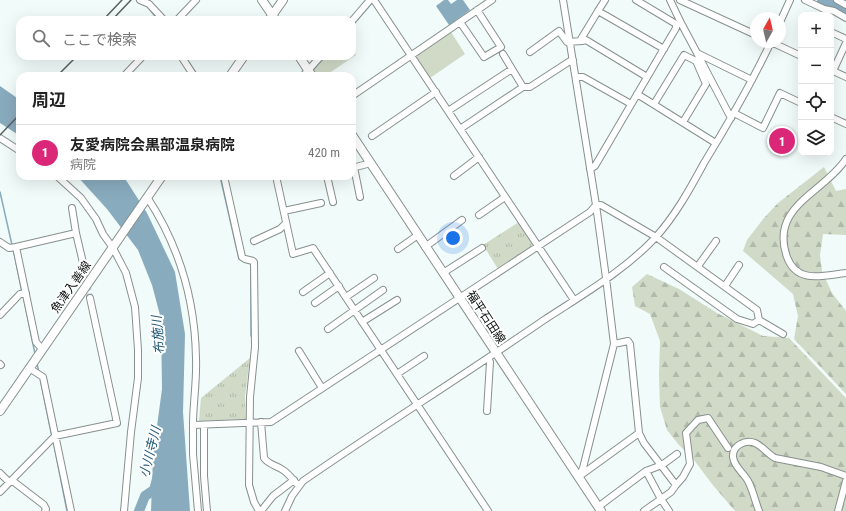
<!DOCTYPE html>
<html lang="ja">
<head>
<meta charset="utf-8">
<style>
	body { margin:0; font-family:"Roboto Condensed","Noto Sans JP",sans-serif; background:#f6f6f6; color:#222 }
	.controls { position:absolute; right:12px; top:12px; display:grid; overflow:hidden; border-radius:8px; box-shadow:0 4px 16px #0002 }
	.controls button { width:36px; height:36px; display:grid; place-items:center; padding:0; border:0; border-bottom:1px solid #e0e0e0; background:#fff; color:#222; font:20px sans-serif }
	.compass { position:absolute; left:750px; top:12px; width:36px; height:36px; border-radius:50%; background:#fff; box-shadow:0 4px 16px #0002; rotate:8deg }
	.you { position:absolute; left:453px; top:238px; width:14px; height:14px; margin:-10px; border:3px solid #fff; border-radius:50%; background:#1a73e8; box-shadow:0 0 0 6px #1a73e833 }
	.badge { display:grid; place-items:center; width:26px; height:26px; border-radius:50%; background:#db2777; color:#fff; font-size:13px; font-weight:700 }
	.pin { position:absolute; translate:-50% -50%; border:2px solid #fff; box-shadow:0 1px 4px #0006 }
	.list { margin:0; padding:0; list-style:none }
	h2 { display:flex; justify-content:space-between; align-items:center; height:52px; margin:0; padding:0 16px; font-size:17px }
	h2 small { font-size:13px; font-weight:400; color:#767676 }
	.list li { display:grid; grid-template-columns:26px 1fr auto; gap:12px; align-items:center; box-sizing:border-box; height:56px; padding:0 16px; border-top:1px solid #e0e0e0 }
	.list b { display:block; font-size:15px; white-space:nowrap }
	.list p { margin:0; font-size:13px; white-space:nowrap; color:#767676 }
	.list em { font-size:13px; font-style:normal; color:#767676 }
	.icon { flex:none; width:22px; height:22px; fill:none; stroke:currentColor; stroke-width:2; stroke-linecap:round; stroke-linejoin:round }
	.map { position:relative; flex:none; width:846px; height:511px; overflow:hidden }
	.search { position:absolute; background:#fff; box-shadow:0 4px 16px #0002; left:16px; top:16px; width:340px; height:44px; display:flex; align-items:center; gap:10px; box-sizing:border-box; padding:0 14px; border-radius:12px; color:#767676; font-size:15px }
	.panel { position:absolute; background:#fff; box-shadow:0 4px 16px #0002; left:16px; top:72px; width:340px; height:108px; border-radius:12px }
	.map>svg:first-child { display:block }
	.grass { fill:url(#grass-tufts) }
	.forest { fill:url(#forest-firs) }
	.garden { fill:#d0dac7 }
	.water { fill:#89abbe }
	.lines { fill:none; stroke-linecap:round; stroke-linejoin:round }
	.stream { stroke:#89abbe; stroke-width:1.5 }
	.river { stroke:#89abbe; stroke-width:10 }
	.minor-tunnel { stroke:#ced7d6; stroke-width:6; stroke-dasharray:6 3; stroke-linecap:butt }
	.minor-casing { stroke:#87908e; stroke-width:8 }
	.major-casing { stroke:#87908e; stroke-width:10 }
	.minor { stroke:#fff; stroke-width:6 }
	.major { stroke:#fff; stroke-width:8 }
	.rail { stroke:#5a605f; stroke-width:1.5 }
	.labels { text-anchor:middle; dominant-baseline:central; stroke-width:4; stroke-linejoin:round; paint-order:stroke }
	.street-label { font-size:12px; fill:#0b0e0e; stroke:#fff }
	.water-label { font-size:13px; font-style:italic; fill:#1d5875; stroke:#fff }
</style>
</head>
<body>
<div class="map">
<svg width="846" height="511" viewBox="0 0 846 511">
	<defs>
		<pattern id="grass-tufts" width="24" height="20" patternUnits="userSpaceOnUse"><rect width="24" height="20" fill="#d0dac7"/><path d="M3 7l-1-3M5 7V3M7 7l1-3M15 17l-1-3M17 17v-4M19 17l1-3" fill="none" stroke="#b1baaa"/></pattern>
		<pattern id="forest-firs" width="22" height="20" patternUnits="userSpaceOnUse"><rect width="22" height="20" fill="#d0dac7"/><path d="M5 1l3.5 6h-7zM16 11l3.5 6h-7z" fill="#b1baaa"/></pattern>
	</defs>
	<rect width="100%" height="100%" fill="#f1fbf9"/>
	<path class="grass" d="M519,222L534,245L498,269L483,245Z
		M250,358L245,396L246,419L199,421L201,398Z"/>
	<path class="forest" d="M824,167L836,191L846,189V235L823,234L820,255L822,271L832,293L846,311V394L794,339L798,316L793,294L743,251L747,240L764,218L778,203Z
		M647,274L679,289L717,313L763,336L789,338L846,398V511H735L712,484L694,460L679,445L667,430L660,407L659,375L660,341L650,314L635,306L632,287Z"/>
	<path class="garden" d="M451,32L465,54L430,78L417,59V54Z
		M352,50L356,55L325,76H318L313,70L326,56H352Z"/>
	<path class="water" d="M444,0H448L451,4L457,0H463L470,10L449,25L436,6Z
		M0,86L20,100V136L0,123Z
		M77,176H122L124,177L147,213L175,272L185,334L183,412L190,511H151L153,456L162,389L161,319L152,285L138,250L107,209Z"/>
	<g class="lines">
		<path class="stream" d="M147,6L158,20
			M352,26L373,2
			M188,61L198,76
			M313,70L325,56
			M220,176L239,259L242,261L251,264V336
			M0,192L12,245
			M13,248L22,292
			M23,295L35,354
			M37,364L39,372
			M40,378L52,437
			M53,440L67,511"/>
		<path class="river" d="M822,0L846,13
			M139,511L145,496L154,490L157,479"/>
		<path class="minor-tunnel" d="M84,267L90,298"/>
		<g class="minor-casing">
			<path id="minor" d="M140,0L149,4L164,20
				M374,0L574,300
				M563,0L596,205L606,278L614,344L583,468L579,477
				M605,0L598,11L664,49
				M670,0L681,23L679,24
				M680,0L756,35
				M805,0L824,9L834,11L846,18
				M837,0L846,5
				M598,11L581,39L582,41L586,40L647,77
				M177,20L196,0
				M352,21L370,0
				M460,22L484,57L501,47L477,10
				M780,22L790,0
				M681,23L697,53L752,80
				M831,32L846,39
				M771,42L801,56
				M530,52L559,31L567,42L582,41
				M697,53L731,118
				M503,54L512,69
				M181,56L194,76
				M831,70L846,77
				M833,71L846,43
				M124,76L143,56
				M303,76L321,56
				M576,77H583L631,104
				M637,94L714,142L717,141
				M352,96L492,0
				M654,104L684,55L696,61L706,84L683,122
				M448,111L512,69L523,87
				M734,113L763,128L780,93L801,103
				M831,117L846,124
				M460,129L523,87H530L570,61L573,60
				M372,136L436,92
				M0,138L20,151
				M846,159C824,193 769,206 787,257C797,285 825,275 846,273
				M354,167L360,197
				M352,168L371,163
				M590,169L595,166L676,28V24L636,0
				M57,176L81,198L96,219L103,234L113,248L126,273L135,307L138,350V378L131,432L124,511
				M224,176L242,257L245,259L253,261L254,262L255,347L250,397L249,485L254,502L259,511
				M276,176L293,254L313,248L488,511
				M327,176L333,202
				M454,176L479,157
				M147,197C180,247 195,299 196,358C197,381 193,403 193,425L271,422L590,212L596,205H601L656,237L757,310L759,320L783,334
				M72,208L76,233
				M284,211L321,203
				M479,215L505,197
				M254,241L280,229L286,223
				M0,242L9,248L16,247L36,342L42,349
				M16,247L76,233L84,267
				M425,247L462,220
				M398,249L418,235
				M698,266L716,241
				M664,267L737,319L753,324L759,320
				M443,273L482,248
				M725,286L739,265
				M303,292L330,273
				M346,297L374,278
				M315,303L339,286
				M0,315L20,294L26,293
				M362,322L397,300
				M328,329L383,290
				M614,344L628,341L630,344L639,433L644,443L676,485L683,477L690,464L686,433L698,420L708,418L728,448
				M299,351L322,388
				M0,364L1,365
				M29,368L43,377L71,511
				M397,374L424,356
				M487,411L490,362L488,358
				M261,422L264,458C269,465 276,465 283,470C289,474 294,481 299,486
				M193,425V454L198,511
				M204,425V476L207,511
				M0,473L9,482H14L44,505L46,509L45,511
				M581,475L639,433
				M0,492L55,436L117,423L90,298
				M598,507L646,471
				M261,511L273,496L294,480
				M285,511L292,496L303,481C383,426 464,375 544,320C582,295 624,271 655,238C675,216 690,189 704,163C728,124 751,84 771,42
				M644,511L661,499L646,471L662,465L677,454
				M669,511L661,499L671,492L676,485
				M759,511C755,501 753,490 748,481C744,473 734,467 733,457C732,446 745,439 755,443C762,446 768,454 775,458L821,467L846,476
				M838,511L846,481"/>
		</g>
		<g class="major-casing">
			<path id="major" d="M262,0L275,19
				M269,20L283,0
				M299,56L312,76
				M230,76L244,56
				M352,135L601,511
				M0,411L162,176"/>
		</g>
		<use href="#minor" class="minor"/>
		<use href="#major" class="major"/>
		<path class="rail" d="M103,20L122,0
			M112,20L131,0
			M57,76L77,56
			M0,135L20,114"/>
	</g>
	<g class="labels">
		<g class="street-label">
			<text transform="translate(71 287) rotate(-55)">魚津入善線</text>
			<text transform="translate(486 317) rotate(57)">福平石田線</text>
		</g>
		<g class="water-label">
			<text transform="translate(158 335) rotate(-95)">布施川</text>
			<text transform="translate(150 452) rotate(-76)">小川寺川</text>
		</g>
	</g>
</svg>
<div class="controls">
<button>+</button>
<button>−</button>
<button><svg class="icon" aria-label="locate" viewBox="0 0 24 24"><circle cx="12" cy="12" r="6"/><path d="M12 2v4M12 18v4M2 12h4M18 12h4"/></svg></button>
<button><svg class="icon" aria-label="layers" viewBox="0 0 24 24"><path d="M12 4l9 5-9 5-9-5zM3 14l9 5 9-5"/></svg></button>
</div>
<svg class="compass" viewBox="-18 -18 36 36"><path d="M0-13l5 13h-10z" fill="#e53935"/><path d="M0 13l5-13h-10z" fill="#767676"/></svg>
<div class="you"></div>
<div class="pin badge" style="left:782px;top:141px">1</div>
<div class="search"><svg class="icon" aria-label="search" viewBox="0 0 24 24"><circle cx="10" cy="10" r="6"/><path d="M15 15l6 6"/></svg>ここで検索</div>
<section class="panel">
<h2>周辺<small></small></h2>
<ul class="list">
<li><span class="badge">1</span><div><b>友愛病院会黒部温泉病院</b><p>病院</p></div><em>420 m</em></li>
</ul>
</section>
</div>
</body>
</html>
